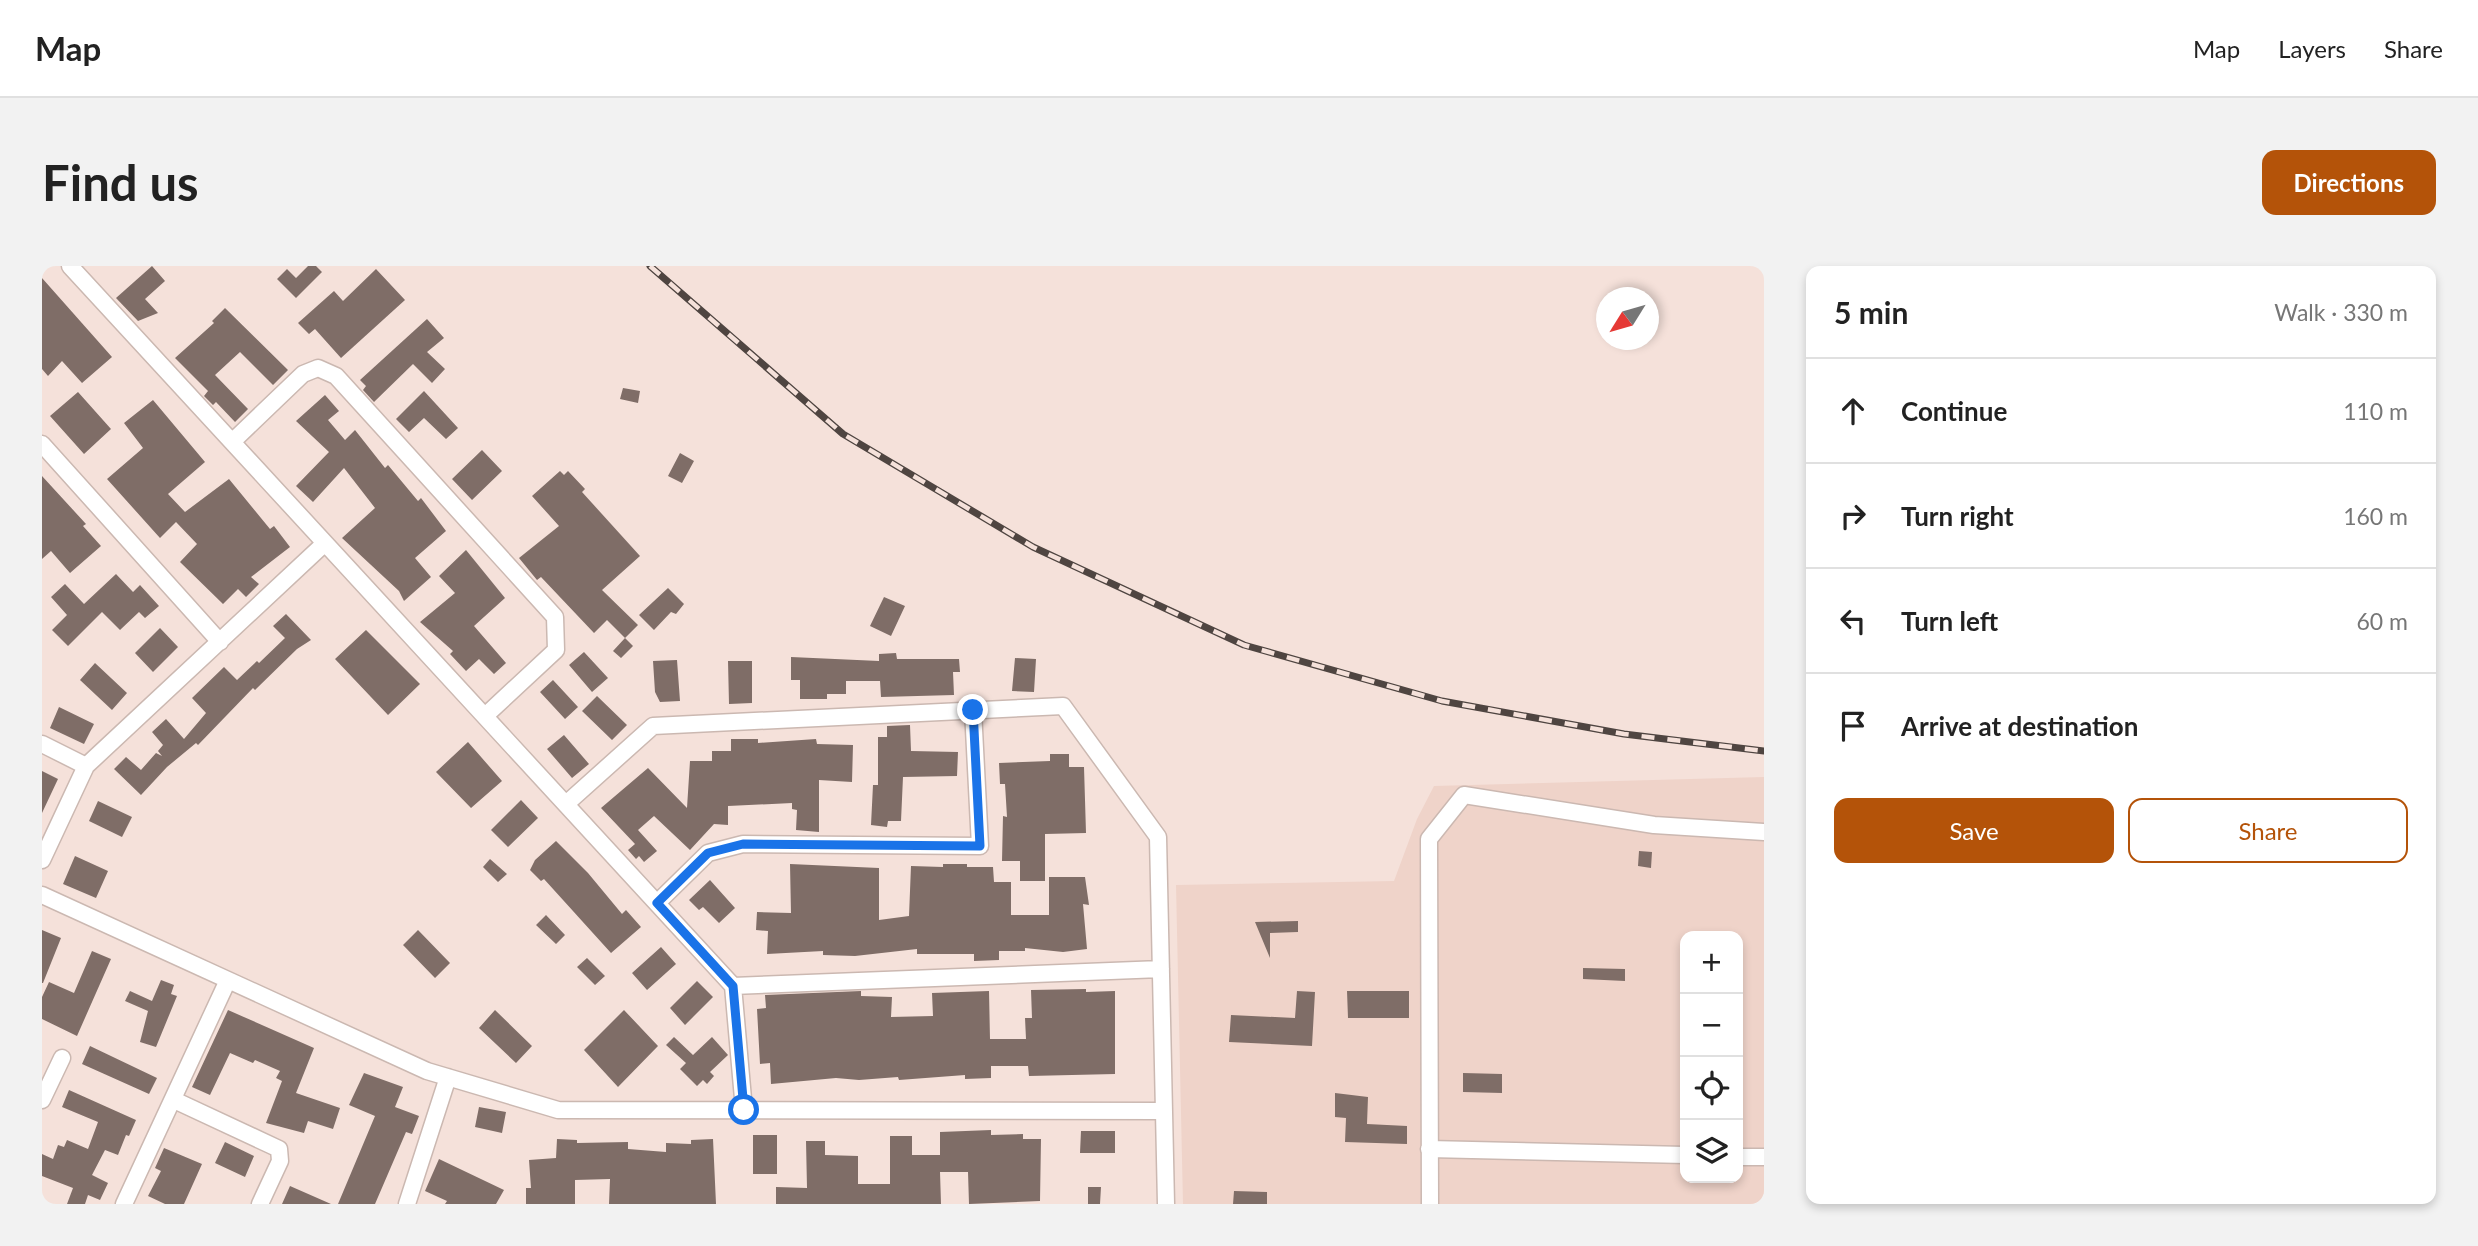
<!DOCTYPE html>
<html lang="en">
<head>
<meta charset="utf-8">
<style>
	body { margin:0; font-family:Lato,sans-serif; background:#f2f2f2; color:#222 }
	.controls { position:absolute; right:21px; bottom:21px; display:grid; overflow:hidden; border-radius:14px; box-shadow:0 4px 10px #0003 }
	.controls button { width:63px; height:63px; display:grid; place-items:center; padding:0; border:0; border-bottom:2px solid #e0e0e0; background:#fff; color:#222; font:35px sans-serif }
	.compass { position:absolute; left:1554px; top:21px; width:63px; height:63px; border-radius:50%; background:#fff; box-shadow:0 4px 10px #0003; rotate:233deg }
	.stop { position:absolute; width:21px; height:21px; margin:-16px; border:5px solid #1a73e8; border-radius:50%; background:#fff }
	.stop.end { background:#1a73e8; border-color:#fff; box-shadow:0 2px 7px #0008 }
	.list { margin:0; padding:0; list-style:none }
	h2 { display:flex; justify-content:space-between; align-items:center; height:91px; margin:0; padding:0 28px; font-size:30px }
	h2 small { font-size:23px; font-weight:400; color:#767676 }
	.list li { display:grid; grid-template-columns:46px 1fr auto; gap:21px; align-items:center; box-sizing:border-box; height:105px; padding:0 28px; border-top:2px solid #e0e0e0 }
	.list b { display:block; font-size:26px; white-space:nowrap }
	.list em { font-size:23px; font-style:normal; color:#767676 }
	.actions { display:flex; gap:14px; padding:21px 28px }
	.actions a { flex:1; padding:16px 0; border:2px solid #b45309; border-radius:14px; text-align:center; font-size:24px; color:#b45309 }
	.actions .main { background:#b45309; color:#fff }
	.icon { flex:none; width:38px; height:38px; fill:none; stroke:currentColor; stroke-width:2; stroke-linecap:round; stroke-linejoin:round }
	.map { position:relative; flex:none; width:1722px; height:938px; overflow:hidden; border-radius:14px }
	header { display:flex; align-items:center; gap:42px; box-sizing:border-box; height:98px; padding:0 35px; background:#fff; border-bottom:2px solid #e0e0e0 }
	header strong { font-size:33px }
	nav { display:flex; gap:38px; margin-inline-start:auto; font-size:24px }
	.intro { display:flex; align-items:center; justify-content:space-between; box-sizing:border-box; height:168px; padding:0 42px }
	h1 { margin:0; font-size:49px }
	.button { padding:18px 32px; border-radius:14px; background:#b45309; color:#fff; font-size:24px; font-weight:700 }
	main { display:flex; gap:42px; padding:0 42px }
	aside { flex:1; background:#fff; border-radius:14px; box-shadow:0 4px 10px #0003 }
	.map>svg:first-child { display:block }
	.built { fill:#efd3c9; fill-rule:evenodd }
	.building { fill:#7f6d67 }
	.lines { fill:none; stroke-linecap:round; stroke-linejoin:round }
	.street-casing { stroke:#cbb8b1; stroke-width:19 }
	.street { stroke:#fff; stroke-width:16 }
	.rail-casing { stroke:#4f4541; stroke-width:7 }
	.rail { stroke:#f5e1da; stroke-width:4.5; stroke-dasharray:13; stroke-linecap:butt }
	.route { stroke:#1a73e8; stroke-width:9 }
</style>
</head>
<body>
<header>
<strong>Map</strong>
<nav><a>Map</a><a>Layers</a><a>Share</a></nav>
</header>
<div class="intro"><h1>Find us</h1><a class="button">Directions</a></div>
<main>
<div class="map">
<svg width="1722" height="938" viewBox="0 0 1722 938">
	<rect width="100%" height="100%" fill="#f5e1da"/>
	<path class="built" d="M1722,511V938H1141L1134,619L1352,615L1375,553L1392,520ZM1643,670H1696V912H1643Z"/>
	<path class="building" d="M110,0L123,15L103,33L116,47L96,55L74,32Z
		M266,0H274L280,6L254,32L235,13L245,3L254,12Z
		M334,3L363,34L299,92L273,63L267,68L256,57L292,25L301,35Z
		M0,12L70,91L40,117L20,95L6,110L0,103Z
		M183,42L246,104L231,119L198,86L173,109L206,143L193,156L174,136L171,139L162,130L166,125L133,92L172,57L170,55Z
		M385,53L402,72L385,86L403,103L390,117L371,98L332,136L321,124L324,120L318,114Z
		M581,122L598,125L596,137L578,133Z
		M382,125L416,162L404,173L382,152L367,166L354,153Z
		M36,126L69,163L42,188L8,150Z
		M283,129L297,145L286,154L303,174L313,164L343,202L346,199L376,235L379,232L404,265L373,292L389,311L362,335L357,325L300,272L333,242L302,202L271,236L254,220L287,186L254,155Z
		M111,134L163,196L126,228L143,246L187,213L228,263L232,260L248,281L209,311L217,318L204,331L196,323L181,338L138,296L155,278L134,256L118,272L65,213L101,182L82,157Z
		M440,184L460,205L430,234L410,213Z
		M638,187L652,195L640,217L626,210Z
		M518,205L522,209L526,205L543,223L540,226L598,290L560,324L596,359L583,372L565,354L552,367L499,311L495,314L477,292L517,260L490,230Z
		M0,210L44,258L41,260L59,280L28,307L9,285L0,293Z
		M424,284L463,332L432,360L464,397L452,408L437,393L424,405L408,388L411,385L378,356L413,327L397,310Z
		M74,308L91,326L98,319L117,340L103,352L97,346L78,364L60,346L26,380L10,364L25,349L9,331L23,318L42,338Z
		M626,322L642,338L634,348L629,346L612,364L597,349Z
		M842,331L863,340L849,370L828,360Z
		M244,348L269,374L255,383L213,424L211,422L156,479L154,477L125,501L99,529L72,503L84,491L99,504L114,487L120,490L116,485L121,479L110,466L124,453L142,473L164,447L150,432L182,401L195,414L215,395L217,397L243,372L231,360Z
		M118,362L136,381L111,406L93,387Z
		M324,364L378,418L346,449L293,393Z
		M583,372L591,380L579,392L571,385Z
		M542,386L566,412L550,426L527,399Z
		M854,387L855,393H917L918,406H911L912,429L839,431L838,415H804V428H785V433H758V414H749V391L837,395V388Z
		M973,392L994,393L992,426L970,425Z
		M635,394L638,435L618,436L613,426L611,395Z
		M686,395H710V437L687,438Z
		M53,397L85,427L70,444L38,414Z
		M511,414L536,441L523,453L498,426Z
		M555,430L585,459L570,474L540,445Z
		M17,441L52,458L42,478L8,462Z
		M868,459L869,485L916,486L915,510L861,511L859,555H846L845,561L829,559L831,519H836V471H845V460Z
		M522,469L547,498L530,512L505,483Z
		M689,473H716V477L774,473L775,478L811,479L810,516L777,514V566L754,564L755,544L750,543V537L686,540V559L672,558L648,584L612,550L596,564L615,585L602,596L597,590L594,593L586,584L593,578L559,542L606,502L645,542L648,495H670V485H689Z
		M426,476L460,515L429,542L394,506Z
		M1008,488H1027V501H1042L1044,567L1003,568V615H978V595H960L961,550L965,551L963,518H958L957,497L1008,495Z
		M0,505L16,513L0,547Z
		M479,534L496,552L466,581L449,564Z
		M56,535L90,551L80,571L47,555Z
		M514,575L546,607L580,648L584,644L599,661L569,687L502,613L499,615L488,604L493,594Z
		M1597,585L1610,586L1609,602L1596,600Z
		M33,590L66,605L54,632L21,618Z
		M448,593L465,608L456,616L441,601Z
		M748,598L837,602V654L867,650L869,600L901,601V598H925V601H951L952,616H969V649H1007V611H1043L1047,639L1041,638L1045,683L1021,686L983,682V685H957V694L932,695V688H875V683L813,690L781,689V685L725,688L726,665L714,664L715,646L749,647Z
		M668,614L693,642L677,657L661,641L657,644L647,634Z
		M504,649L523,669L514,678L494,659Z
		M1256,655V666L1228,667V692L1213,656Z
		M0,664L19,672L1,717H0Z
		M376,664L408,697L393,712L361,679Z
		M619,681L634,698L605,724L590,707Z
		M50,685L69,693L35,770L0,753V731L7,716L32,727Z
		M545,692L563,710L553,719L535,701Z
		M1541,702L1583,703V715L1541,713Z
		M119,714L132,719L129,728L135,730L114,781L98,776L106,745L83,735L88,725L110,735Z
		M655,715L671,731L643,759L628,742Z
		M1044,723V726L1073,725V808L987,810L986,800H949V812L923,813V809L857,814L856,811L817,814L794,812L729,818L728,797L718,798L715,743L724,742L723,729L819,725V730L850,731L849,751L891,750L890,727L947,725L948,773H984L983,752H990L989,724Z
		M1255,725L1273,726L1270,780L1187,776L1189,749L1253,752Z
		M1305,725H1367V752H1306Z
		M186,744L272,782L254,827L298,842L291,863L266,855L262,867L224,857L240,815L234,812L238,805L213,794L211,797L188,787L168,829L150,821Z
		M453,744L490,780L474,797L437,762Z
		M582,744L616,780L576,821L542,784Z
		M632,771L651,789L670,771L686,789L668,806L672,810L665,818L661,814L655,820L638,803L644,797L624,779Z
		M48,780L115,812L107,828L40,798Z
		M322,807L361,821L353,841L377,850L370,868L364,866L333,938H296L333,850L307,839Z
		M1421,807L1460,808V827L1421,826Z
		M27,824L94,854L87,870L84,869L76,889L63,884L50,909L66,917L58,934L46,929L43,938H25L31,922L0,910V888L11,893L16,879L22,881L25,874L46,883L56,856L20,841Z
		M1293,827L1326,831L1325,858L1365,860V878L1303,876L1304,852L1293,851Z
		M437,841L464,846L460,867L433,861Z
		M949,864V869L981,868V873H999L998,935L927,938L926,906H898L899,938H734V921L765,922L764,875H783V889L816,890V918H848V870H870V889H898V866Z
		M1039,865H1073V887H1038Z
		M711,869H735V908H711Z
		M515,873L535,874V877L586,876V883L624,886V877L649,878V874L671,873L674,938H567L568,913L533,914V938H484V922H489L487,894L514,892Z
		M183,876L212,890L203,911L173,897Z
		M122,882L160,898L142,938H123L106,930L119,905L113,902Z
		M397,893L462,924L454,938H403L405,935L383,925Z
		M248,920L289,938H240Z
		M1046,921H1059L1058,938H1046Z
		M1192,925L1225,926V938H1191Z"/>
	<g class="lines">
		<g class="street-casing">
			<path id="street" d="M28,0L691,720L702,844
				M190,176L261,108L276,102L294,110L513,351L514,384L443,450
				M0,178L178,376
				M0,478L44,500
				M524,538L611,460L1021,440L1116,571L1124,938
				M0,594L44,500L283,277
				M0,629L385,805L516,844L1122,845
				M615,637L666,587L701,578L938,580L931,444
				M691,720L1119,703
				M0,834L20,792
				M132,834L237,883L238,895L218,938
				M1387,883L1643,889
				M1696,891H1722
				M82,938L186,714
				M365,938L406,811
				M1388,938L1387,573L1422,529L1612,559L1722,566"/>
		</g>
		<use href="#street" class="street"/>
		<g class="rail-casing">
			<path id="rail" d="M608,0L801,168L991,281L1202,379L1400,435L1582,468L1722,485"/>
		</g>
		<use href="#rail" class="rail"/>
	</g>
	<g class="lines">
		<path class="route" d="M702,844L691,720L615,637L666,587L701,578L938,580L931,444"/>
	</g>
</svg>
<div class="controls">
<button>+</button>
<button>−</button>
<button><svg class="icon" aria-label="locate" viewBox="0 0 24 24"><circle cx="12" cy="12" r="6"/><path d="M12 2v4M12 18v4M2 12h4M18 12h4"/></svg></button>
<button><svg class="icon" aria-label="layers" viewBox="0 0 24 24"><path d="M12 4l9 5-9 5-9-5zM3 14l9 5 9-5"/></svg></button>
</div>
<svg class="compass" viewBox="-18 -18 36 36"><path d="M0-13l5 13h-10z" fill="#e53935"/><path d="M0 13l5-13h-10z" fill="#767676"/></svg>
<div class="stop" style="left:702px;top:844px"></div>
<div class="stop end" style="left:931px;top:444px"></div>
</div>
<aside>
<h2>5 min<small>Walk · 330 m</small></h2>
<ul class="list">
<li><svg class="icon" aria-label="ahead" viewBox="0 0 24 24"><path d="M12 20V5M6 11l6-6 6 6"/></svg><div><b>Continue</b></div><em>110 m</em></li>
<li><svg class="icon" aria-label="right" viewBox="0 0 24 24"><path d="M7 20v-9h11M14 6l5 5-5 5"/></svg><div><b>Turn right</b></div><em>160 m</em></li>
<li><svg class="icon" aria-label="left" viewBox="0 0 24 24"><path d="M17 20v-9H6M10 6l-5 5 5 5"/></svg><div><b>Turn left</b></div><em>60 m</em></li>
<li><svg class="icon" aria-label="arrive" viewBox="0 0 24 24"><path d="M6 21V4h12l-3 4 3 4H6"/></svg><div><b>Arrive at destination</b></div></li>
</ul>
<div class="actions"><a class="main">Save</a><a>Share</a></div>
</aside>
</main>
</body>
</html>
